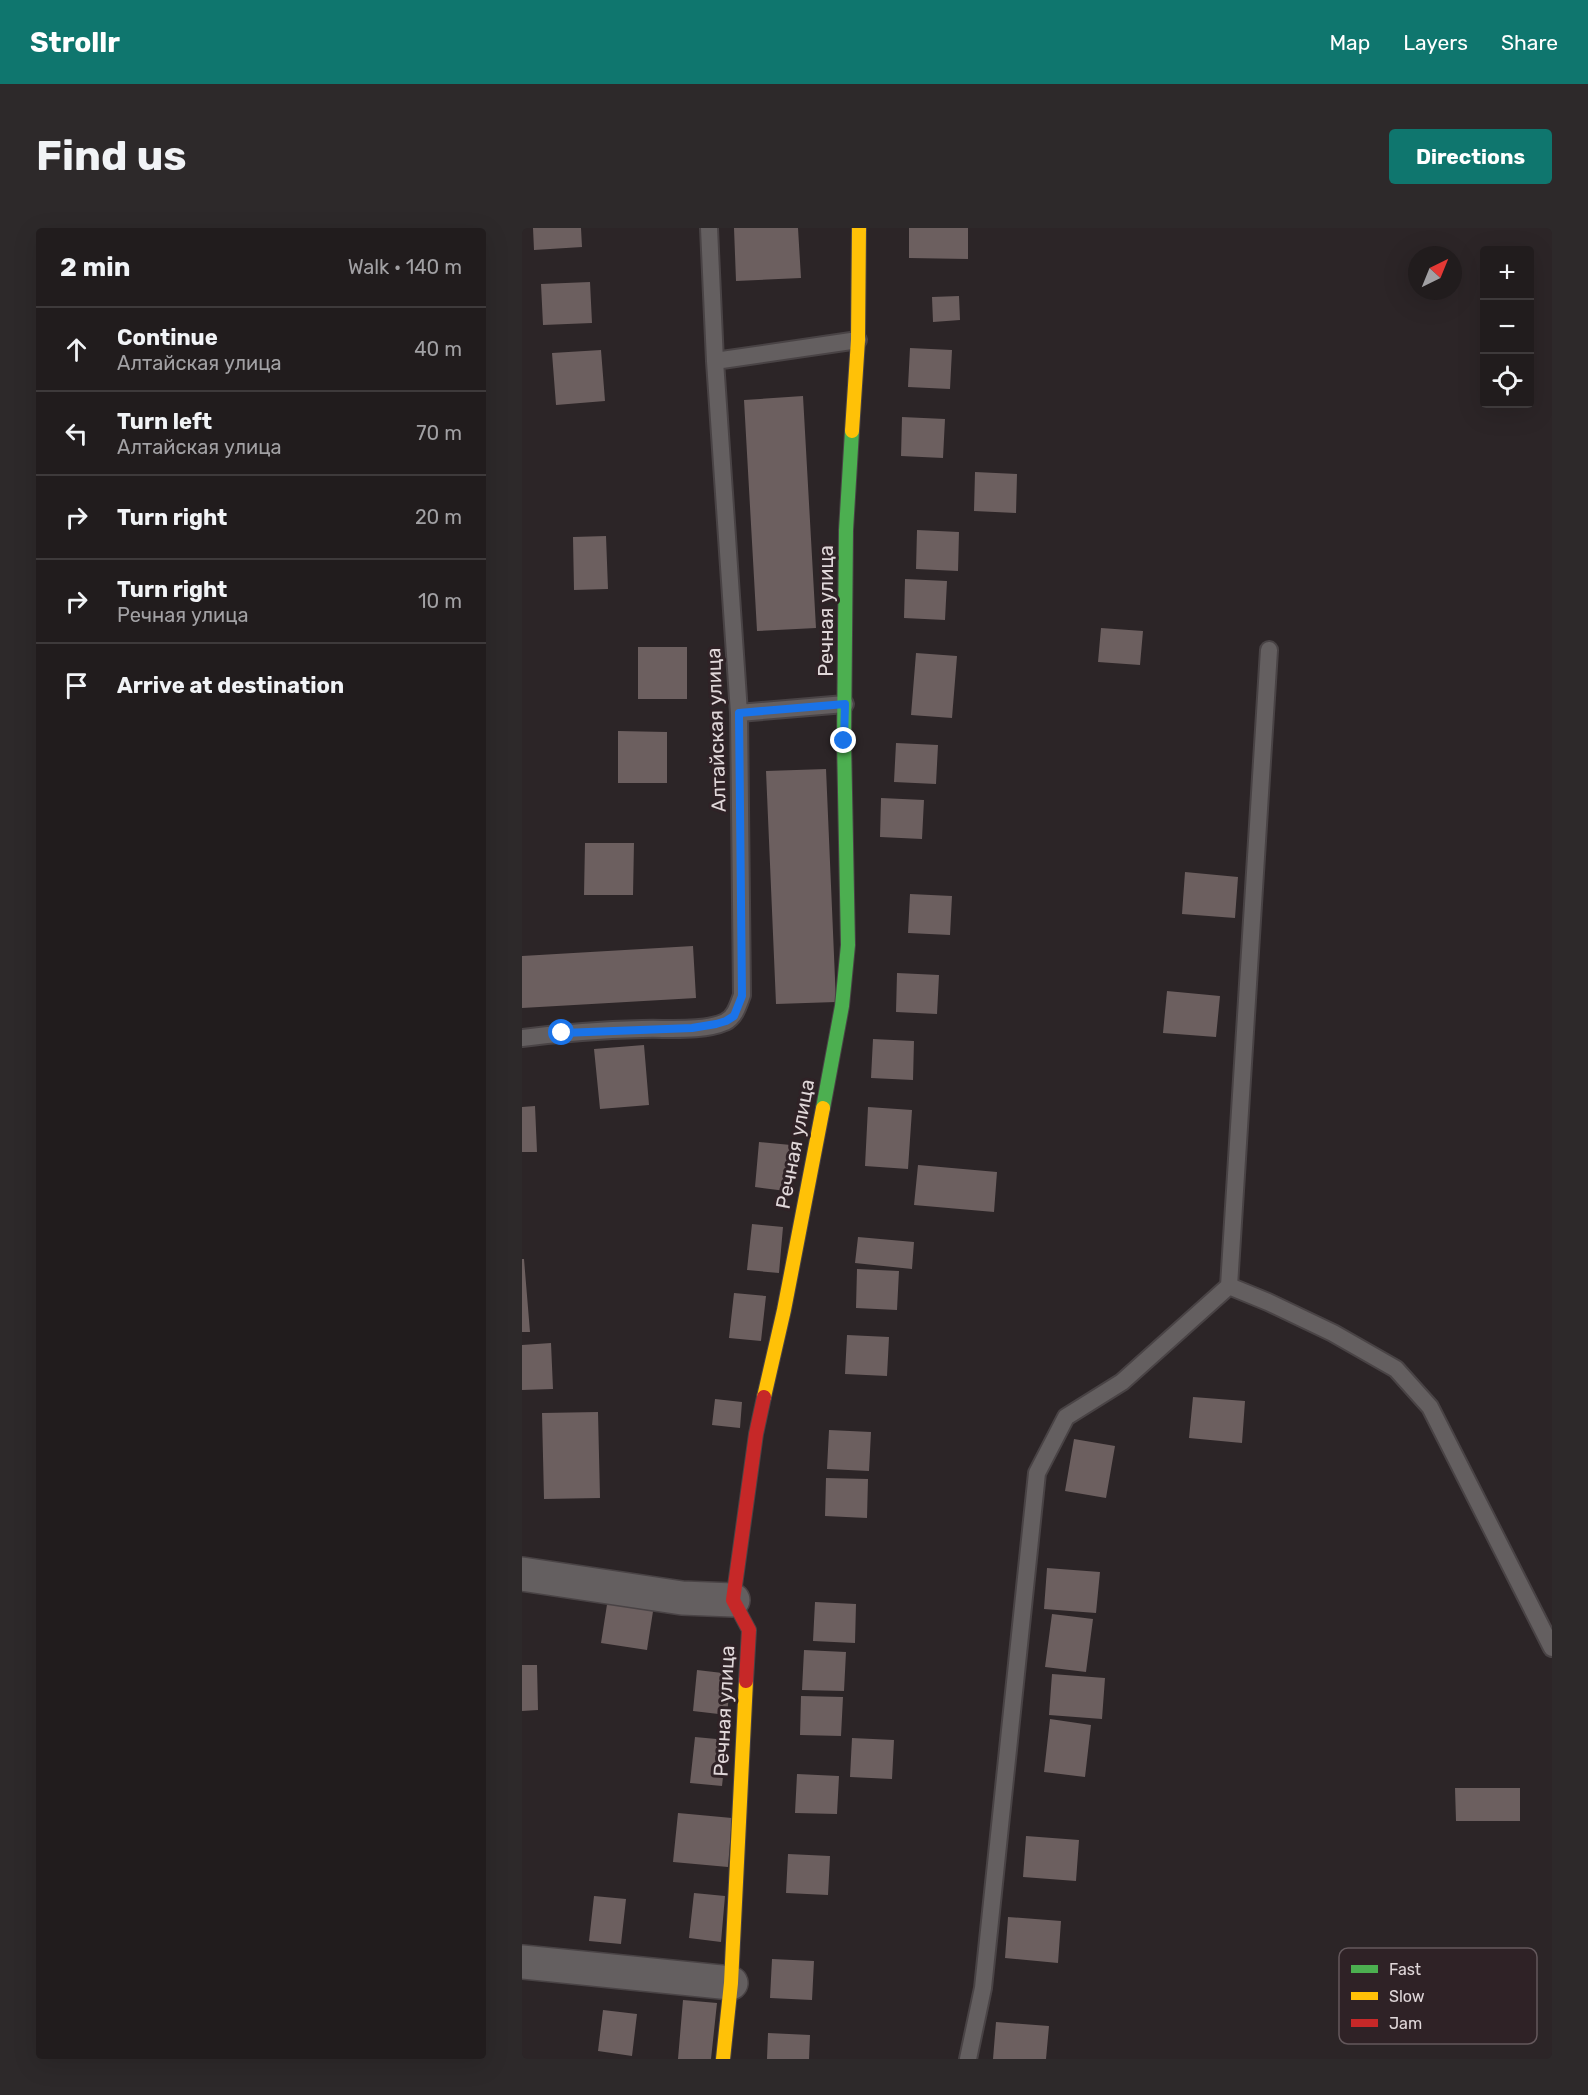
<!DOCTYPE html>
<html lang="en">
<head>
<meta charset="utf-8">
<style>
	body { margin:0; font-family:Rubik,sans-serif; background:#2d292a; color:#f1f3f6 }
	.controls { position:absolute; right:18px; top:18px; display:grid; overflow:hidden; border-radius:6px; box-shadow:0 6px 24px #0002 }
	.controls button { width:54px; height:54px; display:grid; place-items:center; padding:0; border:0; border-bottom:2px solid #3e3a3b; background:#211c1d; color:#f1f3f6; font:30px sans-serif }
	.compass { position:absolute; left:886px; top:18px; width:54px; height:54px; border-radius:50%; background:#211c1d; box-shadow:0 6px 24px #0002; rotate:43deg }
	.stop { position:absolute; width:18px; height:18px; margin:-14px; border:4px solid #1a73e8; border-radius:50%; background:#fff }
	.stop.end { background:#1a73e8; border-color:#fff; box-shadow:0 2px 6px #0008 }
	.list { margin:0; padding:0; list-style:none }
	h2 { display:flex; justify-content:space-between; align-items:center; height:78px; margin:0; padding:0 24px; font-size:26px }
	h2 small { font-size:20px; font-weight:400; color:#a2a1a4 }
	.list li { display:grid; grid-template-columns:39px 1fr auto; gap:18px; align-items:center; box-sizing:border-box; height:84px; padding:0 24px; border-top:2px solid #3e3a3b }
	.list b { display:block; font-size:22px; white-space:nowrap }
	.list p { margin:0; font-size:20px; white-space:nowrap; color:#a2a1a4 }
	.list em { font-size:20px; font-style:normal; color:#a2a1a4 }
	.icon { flex:none; width:33px; height:33px; fill:none; stroke:currentColor; stroke-width:2; stroke-linecap:round; stroke-linejoin:round }
	.map { position:relative; flex:none; width:1030px; height:1831px; overflow:hidden; border-radius:6px }
	header { display:flex; align-items:center; gap:36px; box-sizing:border-box; height:84px; padding:0 30px; background:#0f766e; color:#fff }
	header strong { font-size:28px }
	nav { display:flex; gap:33px; margin-inline-start:auto; font-size:21px }
	.intro { display:flex; align-items:center; justify-content:space-between; box-sizing:border-box; height:144px; padding:0 36px }
	h1 { margin:0; font-size:42px }
	.button { padding:15px 27px; border-radius:6px; background:#0f766e; color:#fff; font-size:21px; font-weight:700 }
	main { display:flex; gap:36px; padding:0 36px }
	aside { flex:1; background:#211c1d; border-radius:6px; box-shadow:0 6px 24px #0002 }
	.map>svg:first-child { display:block }
	.building { fill:#6c5f5f }
	.lines { fill:none; stroke-linecap:round; stroke-linejoin:round }
	.lane-casing { stroke:#494345; stroke-width:20 }
	.street-casing { stroke:#494345; stroke-width:36 }
	.fast-casing { stroke:#494345; stroke-width:16 }
	.slow-casing { stroke:#494345; stroke-width:16 }
	.jam-casing { stroke:#494345; stroke-width:16 }
	.lane { stroke:#645f60; stroke-width:16 }
	.street { stroke:#645f60; stroke-width:33 }
	.fast { stroke:#4caf50; stroke-width:14 }
	.slow { stroke:#ffc107; stroke-width:14 }
	.jam { stroke:#c62828; stroke-width:14 }
	.route { stroke:#1a73e8; stroke-width:8 }
	.labels { text-anchor:middle; dominant-baseline:central; stroke-width:6; stroke-linejoin:round; paint-order:stroke }
	.street-label { font-size:20px; fill:#e0d7d9; stroke:#2f2226 }
	.key { fill:#2f2226; stroke:#64585c; stroke-width:1.5 }
	.key-label { font-size:16px; fill:#e0d7d9 }
</style>
</head>
<body>
<header>
<strong>Strollr</strong>
<nav><a>Map</a><a>Layers</a><a>Share</a></nav>
</header>
<div class="intro"><h1>Find us</h1><a class="button">Directions</a></div>
<main>
<aside>
<h2>2 min<small>Walk · 140 m</small></h2>
<ul class="list">
<li><svg class="icon" aria-label="ahead" viewBox="0 0 24 24"><path d="M12 20V5M6 11l6-6 6 6"/></svg><div><b>Continue</b><p>Алтайская улица</p></div><em>40 m</em></li>
<li><svg class="icon" aria-label="left" viewBox="0 0 24 24"><path d="M17 20v-9H6M10 6l-5 5 5 5"/></svg><div><b>Turn left</b><p>Алтайская улица</p></div><em>70 m</em></li>
<li><svg class="icon" aria-label="right" viewBox="0 0 24 24"><path d="M7 20v-9h11M14 6l5 5-5 5"/></svg><div><b>Turn right</b></div><em>20 m</em></li>
<li><svg class="icon" aria-label="right" viewBox="0 0 24 24"><path d="M7 20v-9h11M14 6l5 5-5 5"/></svg><div><b>Turn right</b><p>Речная улица</p></div><em>10 m</em></li>
<li><svg class="icon" aria-label="arrive" viewBox="0 0 24 24"><path d="M6 21V4h12l-3 4 3 4H6"/></svg><div><b>Arrive at destination</b></div></li>
</ul>
</aside>
<div class="map">
<svg width="1030" height="1831" viewBox="0 0 1030 1831">
	<rect width="100%" height="100%" fill="#2c2527"/>
	<path class="building" d="M11,0H59L60,19L12,22Z
		M212,0H276L279,50L214,53Z
		M387,0H446V31L387,30Z
		M68,54L70,95L21,97L19,56Z
		M437,68L438,92L411,94L410,69Z
		M388,120L430,122L428,161L386,159Z
		M79,122L83,173L34,177L30,125Z
		M281,168L294,400L235,403L222,172Z
		M380,189L423,191L421,230L379,228Z
		M453,244L495,246L494,285L452,283Z
		M395,302L437,304L436,343L394,341Z
		M84,308L86,361L52,362L51,309Z
		M383,351L425,353L423,392L382,390Z
		M579,400L621,403L618,437L576,434Z
		M116,419H165V471H116Z
		M394,425L435,428L430,490L389,487Z
		M96,503L145,504V555H96Z
		M374,515L416,517L414,556L372,554Z
		M304,541L314,774L254,776L244,543Z
		M359,570L402,572L400,611L358,609Z
		M63,615H112L111,667H62Z
		M663,644L716,649L713,690L660,686Z
		M388,666L430,668L428,707L386,705Z
		M171,718L174,770L0,780V728Z
		M375,745L417,747L415,786L374,784Z
		M645,763L698,768L694,809L641,805Z
		M351,811L392,813L391,852L349,850Z
		M122,817L127,877L78,881L72,821Z
		M13,878L15,924H0V879Z
		M346,879L390,882L386,941L343,938Z
		M237,914L269,917L264,963L233,959Z
		M396,937L475,944L472,984L392,977Z
		M230,996L261,999L257,1045L225,1042Z
		M336,1009L392,1014L390,1041L333,1035Z
		M0,1031H2L8,1104H0Z
		M335,1041L377,1043L375,1082L334,1080Z
		M212,1065L244,1068L239,1113L207,1110Z
		M325,1107L367,1109L365,1148L323,1146Z
		M29,1115L31,1161L0,1162V1117Z
		M671,1169L723,1173L720,1215L667,1210Z
		M193,1171L220,1174L218,1200L190,1197Z
		M76,1184L78,1270L22,1271L20,1185Z
		M307,1202L349,1204L347,1243L305,1241Z
		M552,1211L593,1218L584,1270L543,1263Z
		M304,1250L346,1251L345,1290L303,1288Z
		M525,1340L578,1344L574,1385L522,1381Z
		M86,1370L132,1377L125,1422L79,1415Z
		M293,1374L334,1376L333,1415L291,1413Z
		M530,1386L571,1391L564,1444L523,1439Z
		M282,1422L324,1424L322,1463L280,1462Z
		M0,1437H15L16,1482L0,1483Z
		M175,1442L209,1446L205,1487L171,1483Z
		M530,1446L583,1450L580,1491L527,1487Z
		M279,1468L321,1469L319,1508L278,1507Z
		M528,1491L569,1497L563,1549L522,1544Z
		M173,1509L205,1512L200,1558L168,1555Z
		M330,1510L372,1512L370,1551L328,1549Z
		M275,1546L317,1548L315,1586L273,1585Z
		M933,1560H998V1593H934Z
		M156,1585L210,1590L206,1639L151,1634Z
		M504,1608L557,1612L554,1653L501,1649Z
		M266,1626L308,1628L306,1667L264,1665Z
		M172,1665L203,1668L199,1714L167,1710Z
		M72,1668L104,1671L99,1716L67,1713Z
		M486,1689L539,1693L536,1735L483,1730Z
		M250,1731L292,1733L290,1772L248,1770Z
		M161,1772L195,1775L189,1831H156Z
		M81,1782L115,1786L110,1828L76,1823Z
		M474,1794L527,1798L524,1831H471Z
		M246,1805L288,1807L287,1831H245Z"/>
	<g class="lines">
		<g class="lane-casing">
			<path id="lane" d="M193,133L336,112
				M217,485L323,476
				M0,810C40,805 80,802 120,801C144,800 181,804 203,794C213,789 216,778 220,767L217,485L193,133L187,0
				M707,1058L746,1074L811,1105L874,1141L908,1179L1030,1420
				M446,1831L461,1760L515,1245L544,1189L600,1154L707,1058L747,422"/>
		</g>
		<g class="street-casing">
			<path id="street" d="M0,1346L160,1370L211,1372
				M0,1734L209,1755"/>
		</g>
		<g class="fast-casing">
			<path id="fast" d="M301,880L320,778L326,717L322,513L324,302L330,203"/>
		</g>
		<g class="slow-casing">
			<path id="slow" d="M330,203L336,112L337,0
				M242,1169L262,1082L301,880
				M201,1831L209,1755L224,1453"/>
		</g>
		<g class="jam-casing">
			<path id="jam" d="M224,1453L227,1402L211,1372L234,1206L242,1169"/>
		</g>
		<use href="#lane" class="lane"/>
		<use href="#street" class="street"/>
		<use href="#fast" class="fast"/>
		<use href="#slow" class="slow"/>
		<use href="#jam" class="jam"/>
	</g>
	<g class="lines">
		<path class="route" d="M40,805L170,800L194,796L204,793L212,788L220,768L217,485L323,476L322,513"/>
	</g>
	<g class="labels">
		<g class="street-label">
			<text transform="translate(304 383) rotate(-90)">Речная улица</text>
			<text transform="translate(194 502) rotate(-92)">Алтайская улица</text>
			<text transform="translate(273 916) rotate(-79)">Речная улица</text>
			<text transform="translate(202 1483) rotate(-87)">Речная улица</text>
		</g>
	</g>
	<rect x="817" y="1720" width="198" height="96" rx="9" class="key"/>
	<rect x="829" y="1737" width="27" height="8" fill="#4caf50"/>
	<rect x="829" y="1764" width="27" height="8" fill="#ffc107"/>
	<rect x="829" y="1791" width="27" height="8" fill="#c62828"/>
	<g class="key-label">
		<text x="867" y="1747">Fast</text>
		<text x="867" y="1774">Slow</text>
		<text x="867" y="1801">Jam</text>
	</g>
</svg>
<div class="controls">
<button>+</button>
<button>−</button>
<button><svg class="icon" aria-label="locate" viewBox="0 0 24 24"><circle cx="12" cy="12" r="6"/><path d="M12 2v4M12 18v4M2 12h4M18 12h4"/></svg></button>
</div>
<svg class="compass" viewBox="-18 -18 36 36"><path d="M0-13l5 13h-10z" fill="#e53935"/><path d="M0 13l5-13h-10z" fill="#a2a1a4"/></svg>
<div class="stop" style="left:40px;top:805px"></div>
<div class="stop end" style="left:322px;top:513px"></div>
</div>
</main>
</body>
</html>
